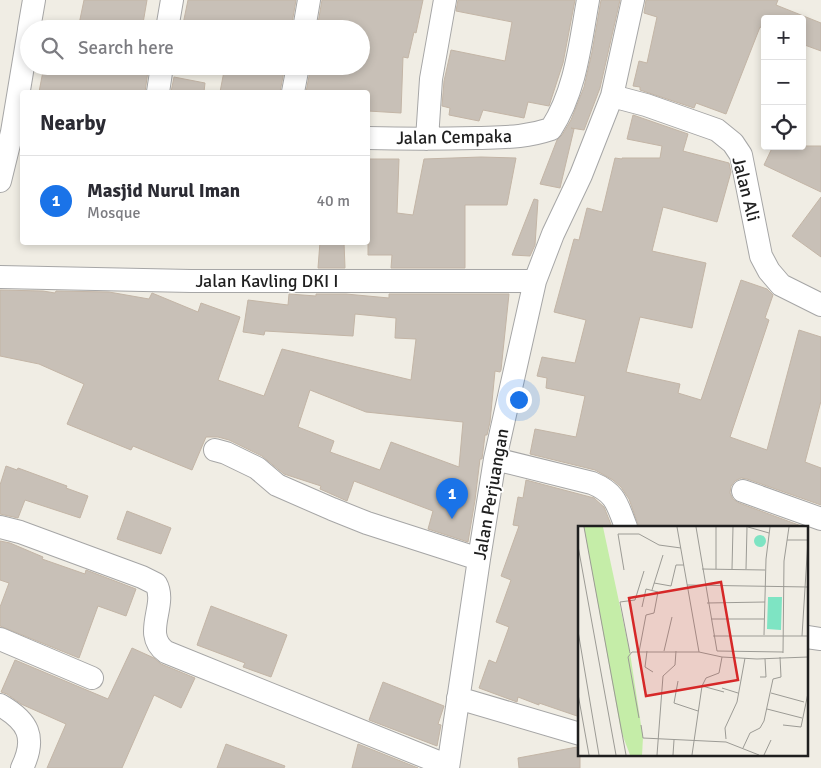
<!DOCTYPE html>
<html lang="en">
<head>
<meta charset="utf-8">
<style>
	body { margin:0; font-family:Signika,sans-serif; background:#f2f2f3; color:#2b2b33 }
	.controls { position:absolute; right:15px; top:15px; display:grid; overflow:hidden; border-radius:5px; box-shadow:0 2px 8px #0003 }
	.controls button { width:45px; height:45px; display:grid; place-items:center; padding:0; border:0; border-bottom:1px solid #e1e1e2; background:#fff; color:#2b2b33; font:25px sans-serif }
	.you { position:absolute; left:518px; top:399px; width:18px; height:18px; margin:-12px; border:4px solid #fff; border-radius:50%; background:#1a73e8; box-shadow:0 0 0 8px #1a73e833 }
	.badge { display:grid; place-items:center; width:32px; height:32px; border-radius:50%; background:#1a73e8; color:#fff; font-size:16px; font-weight:700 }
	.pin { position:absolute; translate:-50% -41px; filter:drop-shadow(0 1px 2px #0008) }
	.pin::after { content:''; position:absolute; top:26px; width:18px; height:15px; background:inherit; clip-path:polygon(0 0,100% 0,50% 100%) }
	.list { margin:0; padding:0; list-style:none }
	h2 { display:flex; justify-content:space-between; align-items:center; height:65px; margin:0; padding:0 20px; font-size:21px }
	h2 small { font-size:16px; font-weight:400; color:#7c7c81 }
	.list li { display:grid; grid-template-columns:32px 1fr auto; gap:15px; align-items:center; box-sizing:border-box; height:90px; padding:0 20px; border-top:1px solid #e1e1e2 }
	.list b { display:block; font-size:19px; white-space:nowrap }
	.list p { margin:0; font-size:16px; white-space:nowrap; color:#7c7c81 }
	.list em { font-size:16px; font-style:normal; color:#7c7c81 }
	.icon { flex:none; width:28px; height:28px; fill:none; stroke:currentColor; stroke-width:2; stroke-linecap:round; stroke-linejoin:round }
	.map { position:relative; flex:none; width:821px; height:768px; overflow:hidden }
	.search { position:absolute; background:#fff; box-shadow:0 2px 8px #0003; left:20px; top:20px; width:350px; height:55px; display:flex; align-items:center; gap:12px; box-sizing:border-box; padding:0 18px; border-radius:28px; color:#7c7c81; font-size:19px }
	.panel { position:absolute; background:#fff; box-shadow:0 2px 8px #0003; left:20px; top:90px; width:350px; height:155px; border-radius:5px }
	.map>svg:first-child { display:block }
	.building { fill:#c8c0b7; stroke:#c3b5a6; fill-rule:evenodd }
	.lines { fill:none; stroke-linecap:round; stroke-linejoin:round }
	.street-casing { stroke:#a6a6a6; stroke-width:24 }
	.street { stroke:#fff; stroke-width:22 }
	.labels { text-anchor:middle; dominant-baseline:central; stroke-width:4; stroke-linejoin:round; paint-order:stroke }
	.street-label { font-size:18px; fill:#1f1f1f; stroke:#fff }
	.inset-road { fill:none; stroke:#9c9b95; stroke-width:1 }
	.view { fill:#d62828; fill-opacity:0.15; stroke:#d62828; stroke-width:2.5 }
	.inset-edge { fill:none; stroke:#1f1f1f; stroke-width:2.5 }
</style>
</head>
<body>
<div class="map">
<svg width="821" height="768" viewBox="0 0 821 768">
	<rect width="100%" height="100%" fill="#f0ede4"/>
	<path class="building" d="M84,0H147L142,29H78Z
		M188,0H296L291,29H182Z
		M322,0H423L416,33L414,32L408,58L403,57L401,113L368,111V92H306L311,66H361V29H317Z
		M458,0H575L563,63L549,106L528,102L524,118L483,110L479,121L449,115L450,108L442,106L444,81L451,50L505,61L512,22L456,11Z
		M601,0H620L600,88L584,130L571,128L574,129L560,188L540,184L557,140L562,135L571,120L584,87L592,52Z
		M646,0H778L776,5L821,23V51L802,44V19H765V29L760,27L726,114L696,103L694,108L640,90V87L633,86L639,61L647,63L657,17L644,13Z
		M44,66H130V68L148,71L145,92H39Z
		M225,66H285L280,92H220Z
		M174,77L205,83L204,92H171Z
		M633,115L688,134L683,151L729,163L731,172L717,222L663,207L652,251L706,263L692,328L640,317L626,372L680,384L678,393L701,400L741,280L767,289L773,295L765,318L769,320L730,437L767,450L799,330L821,337V401L805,462L821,468V505L747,479L741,478L735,481L731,486L730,493L733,499L739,503L804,527H639L629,499L621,487L613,480L595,470L530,454L535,429L576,437L585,396L546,388L547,378L537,376L542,357L575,363L586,320L554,312L574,239L579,240L587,208L602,212L615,158L622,159V158H660L662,146L627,139Z
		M773,146H821V192L764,165Z
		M481,157L516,158L507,205H465V268H391L392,255H368V159H399L397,213L413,215L424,159Z
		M821,197V257L792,236Z
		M534,199L538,200L535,245L530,256L512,255Z
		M320,242H344L345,268H318Z
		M0,290L43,291L55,293L56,291L109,292L149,299L152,293L198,312L201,303L240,317L218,380L264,396L282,349L411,380L416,339L395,338L396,318L355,314L353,336L265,331L264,335L243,332L248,300L288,305L289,294L316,296V294H346L389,298V294H509L501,370L500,372L495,371L490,422L487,435H485L482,459H480L475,500L468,542L428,529L433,511L354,481L347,501L320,489L321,486L284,474L262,456L229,440L218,437H206L192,470L133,446L131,450L67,424L84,384L39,364L0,356ZM310,390L366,412L463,422L459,467L391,442L380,470L330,452L334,441L298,427Z
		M6,466L17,470L18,468L67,486L66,488L88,496L80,518L25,500L18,518L0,514V485Z
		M526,480L594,498L604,507L612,527H580V717L539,703V705L518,697L517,702L479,688L489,660L496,663L509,627L496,622L511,580L501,576L519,526L513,525L518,497L523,498Z
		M127,511L171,528L161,554L117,539Z
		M0,541L10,543L43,557L42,559L85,574L86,570L136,589L126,616L98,606L79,658L0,626V607L9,583L0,580Z
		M211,606L287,635L271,677L243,667L245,663L197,645Z
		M132,648L154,658L161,664L195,678L181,708L154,695L122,768H47L66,724L21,704L7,694L1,692L15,660L108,699Z
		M383,682L444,706L438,724L441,725L437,746L369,720Z
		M226,744L285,766L284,768H217Z
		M358,744L418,768H352Z
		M577,747H580V768H519L518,758Z"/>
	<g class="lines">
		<g class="street-casing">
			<path id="street" d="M29,29L34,0
				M167,29L172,0
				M304,29L309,0
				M158,92L162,66
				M293,92L298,66
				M612,96L646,105L717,130L733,143L741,155L761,256L769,271L781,285L821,305
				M368,138C404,139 439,139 476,138C504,137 524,138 551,129C576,90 580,44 588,0
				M427,139L431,79L445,0
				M0,181L12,132L29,30
				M0,277L191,281H535
				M215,450L226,453L257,468L277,485L332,509L367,523L479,559
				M495,459L592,483C616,493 617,504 626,527
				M743,491L821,519
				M0,527L20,532L142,577L156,584C168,605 141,634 166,652L448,766
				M807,637L821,639
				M0,639L92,678
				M458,698L580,734
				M0,705C28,721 37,737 22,768
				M448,768L479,559L495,459L535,281L553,234L581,175L612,96L633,0"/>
		</g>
		<use href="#street" class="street"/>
	</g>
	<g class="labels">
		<g class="street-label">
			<text transform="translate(454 137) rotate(-1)">Jalan Cempaka</text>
			<text transform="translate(746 189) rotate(76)">Jalan Ali</text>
			<text x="267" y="281">Jalan Kavling DKI I</text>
			<text transform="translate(491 494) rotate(-80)">Jalan Perjuangan</text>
		</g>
	</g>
	<g transform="translate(578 526)">
		<rect width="230" height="230" fill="#f0ede4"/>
		<path d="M6,1H25L52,127L65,212L64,229H52L43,205Z" fill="#c5eda8"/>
		<path d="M176 15a6 6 0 1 1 12 0a6 6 0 1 1-12 0ZM190,71H204L203,104L189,103Z" fill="#7ee4c3"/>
		<path class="inset-road" d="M6,1L48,229M99,1L121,126M118,1L139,125L205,126M170,1L191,7M209,14H230M0,20L38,229M124,43L187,44M138,43V1M154,43L155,1M168,43L169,1M46,44L40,8H61L81,19L103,22M76,57L93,60L98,39H106M109,59L230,61M74,64L85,29M129,77L187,76M133,93H186M0,105L21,229M186,109L188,33L192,1M135,110H230M224,110L230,14M69,125L67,141L75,146M86,125L94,91M61,126L68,89L76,87L80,66L68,63L64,81M52,127L42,76L57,74L66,45M205,127L206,35L211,1M182,151H188L187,133M100,155L96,177L120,185M124,160L146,166M144,162L160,167M193,167L226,176M0,168L11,229M189,183L224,192M61,192L50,131L54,126H121L144,131L179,133L230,131M63,199L65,212L148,216L181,229M205,199L223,201L230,167M148,213L147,202L159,176L167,132M165,222L172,207L182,202L186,195L195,153L203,151L202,131M79,229L85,150L97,139L98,125M95,229L96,214M114,229L124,160L128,152L141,147L144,131M186,229L193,214"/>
		<path class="view" d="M143,56L160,154L68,170L51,72Z"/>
		<rect width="230" height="230" class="inset-edge"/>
	</g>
</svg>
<div class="controls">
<button>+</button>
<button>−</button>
<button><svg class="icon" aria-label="locate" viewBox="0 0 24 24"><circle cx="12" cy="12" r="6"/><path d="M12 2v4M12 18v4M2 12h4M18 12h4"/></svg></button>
</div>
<div class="you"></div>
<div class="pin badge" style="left:452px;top:519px">1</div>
<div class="search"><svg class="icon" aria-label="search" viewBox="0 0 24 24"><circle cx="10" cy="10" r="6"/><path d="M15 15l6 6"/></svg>Search here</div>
<section class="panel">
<h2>Nearby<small></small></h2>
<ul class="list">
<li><span class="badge">1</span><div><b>Masjid Nurul Iman</b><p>Mosque</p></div><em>40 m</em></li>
</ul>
</section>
</div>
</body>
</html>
